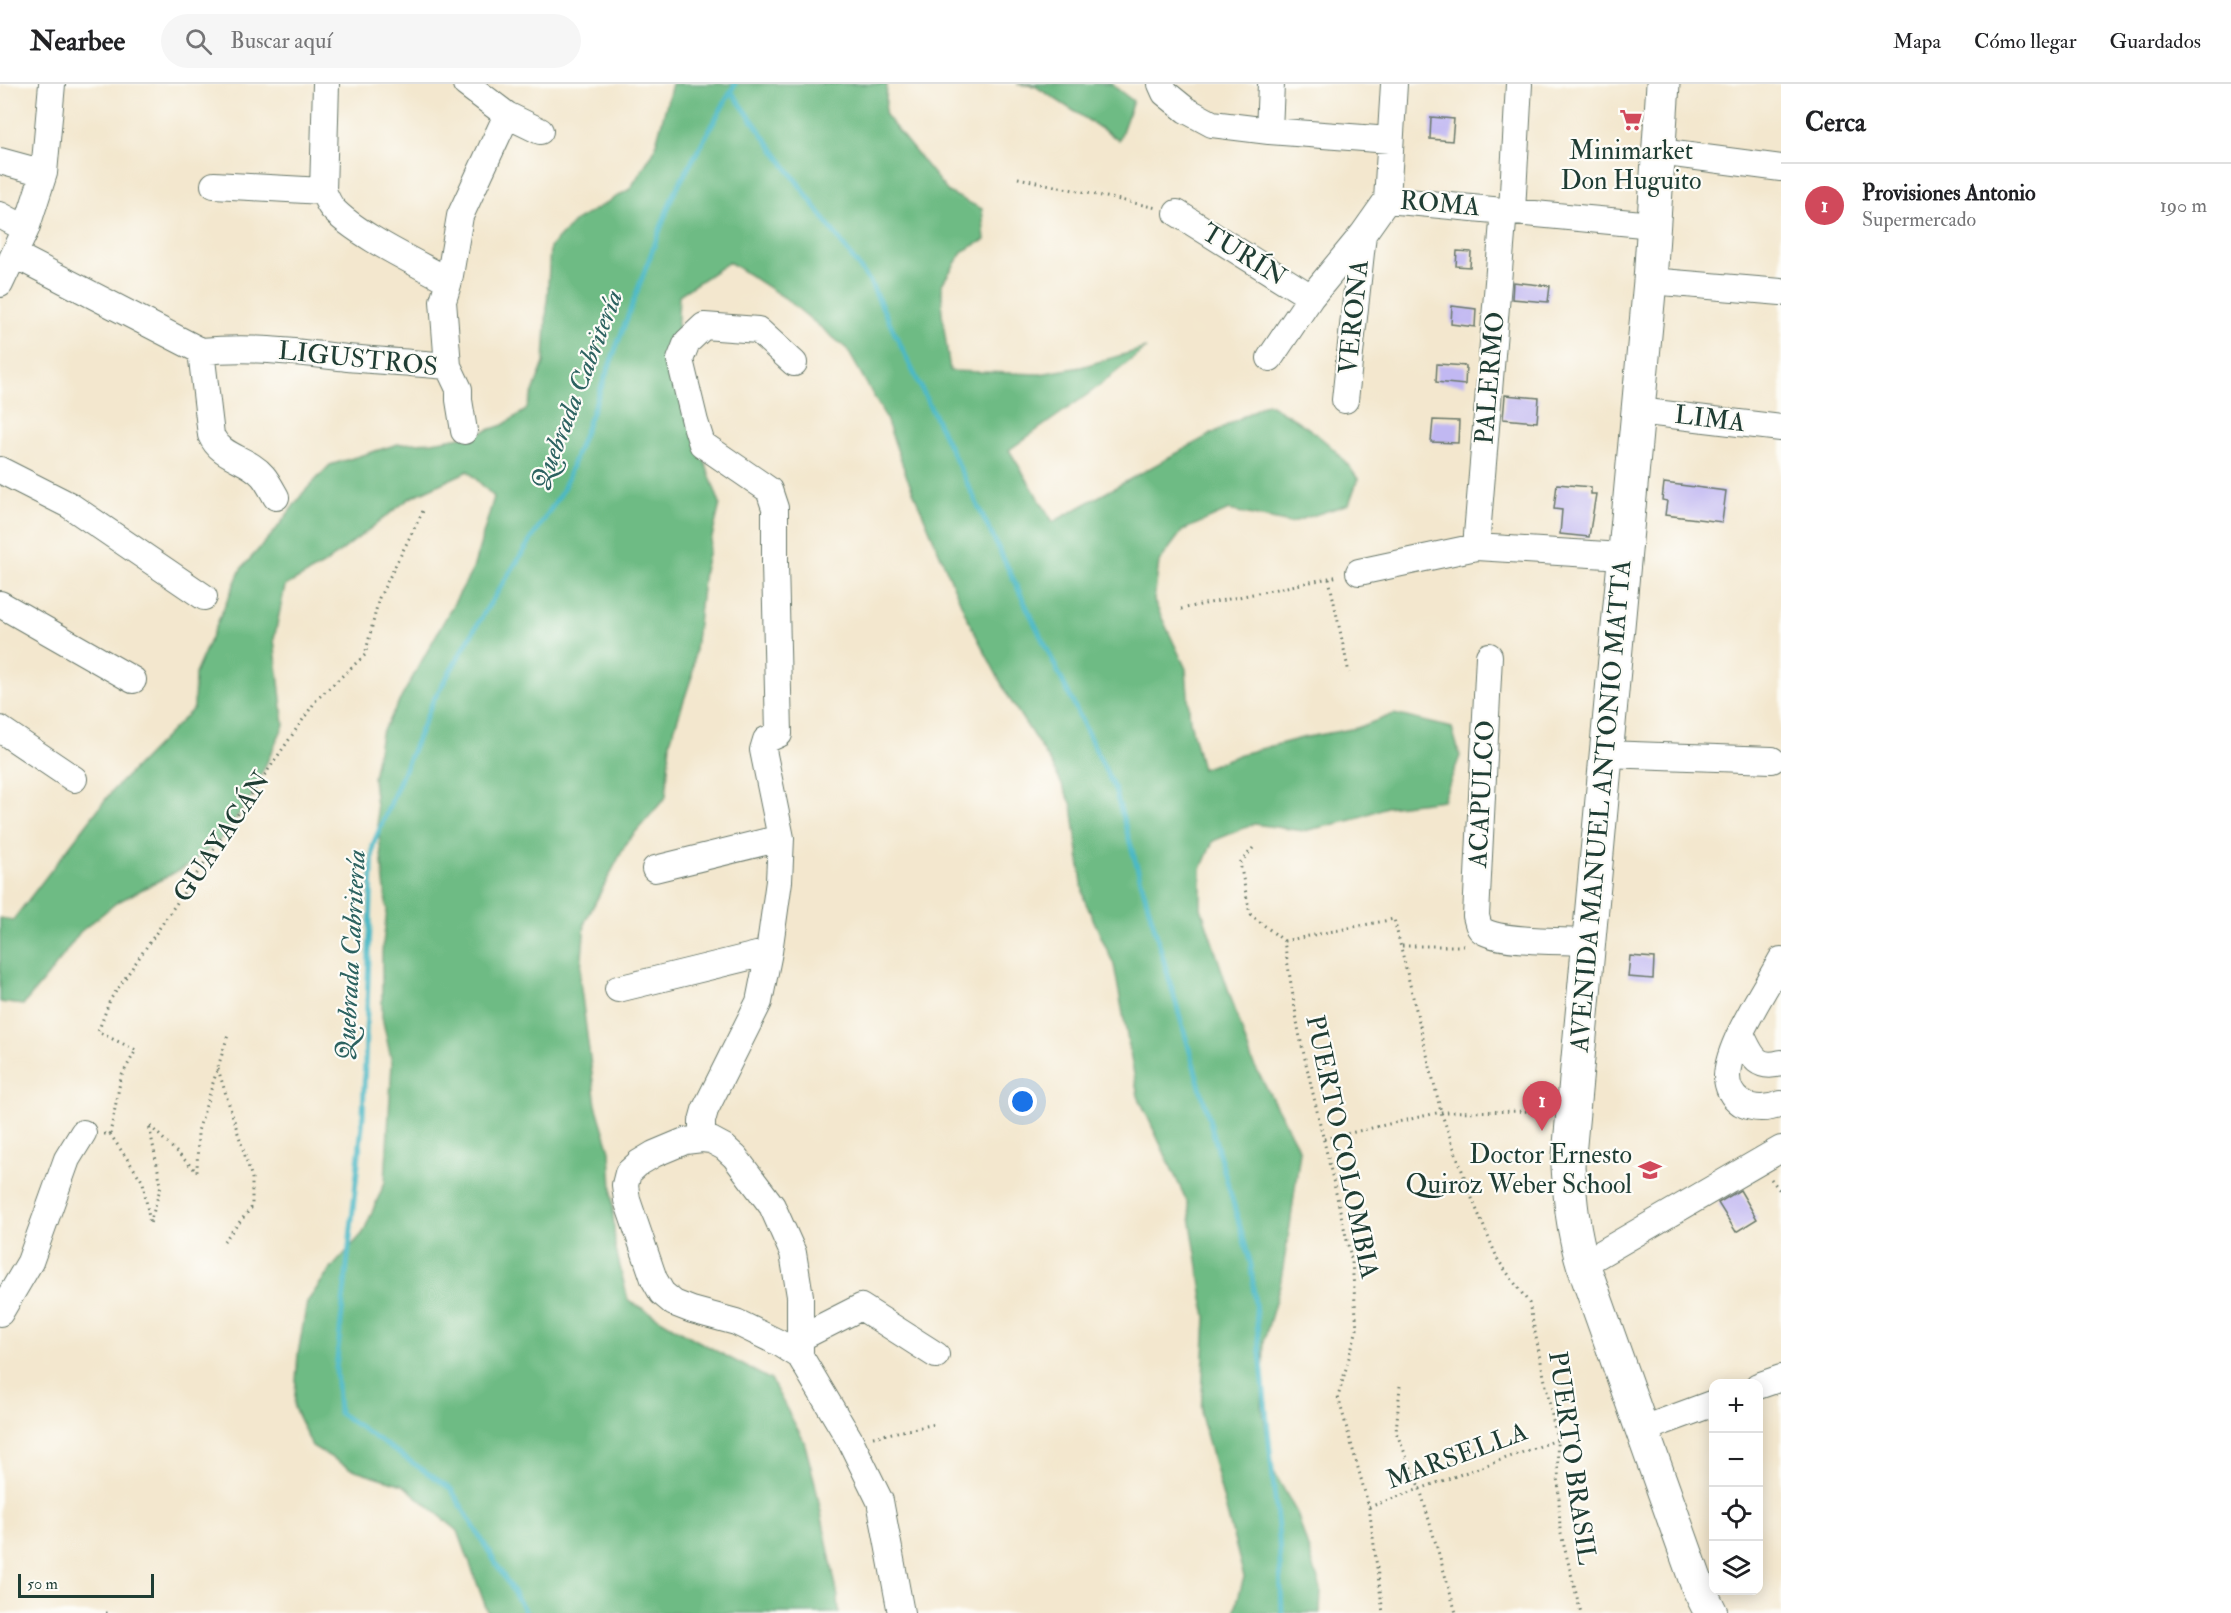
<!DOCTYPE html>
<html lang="es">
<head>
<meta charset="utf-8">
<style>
	body { margin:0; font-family:"IM FELL Double Pica",serif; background:#f6f6f6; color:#202124 }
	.controls { position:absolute; right:18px; bottom:18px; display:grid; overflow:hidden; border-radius:12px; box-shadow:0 3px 15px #0003 }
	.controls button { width:54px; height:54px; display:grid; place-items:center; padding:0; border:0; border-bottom:2px solid #e0e0e0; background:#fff; color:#202124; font:30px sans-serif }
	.scale { position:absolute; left:18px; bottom:15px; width:136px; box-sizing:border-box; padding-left:6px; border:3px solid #1f3d34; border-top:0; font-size:16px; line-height:21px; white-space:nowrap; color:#1f3d34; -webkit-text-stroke:4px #fdfcf7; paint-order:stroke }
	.you { position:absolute; left:1023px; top:1018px; width:21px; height:21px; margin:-15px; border:4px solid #fff; border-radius:50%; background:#1a73e8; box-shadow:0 0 0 9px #1a73e833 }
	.badge { display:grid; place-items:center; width:39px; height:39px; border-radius:50%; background:#d1495b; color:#fff; font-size:20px; font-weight:700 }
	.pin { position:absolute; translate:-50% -50px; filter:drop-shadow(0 2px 3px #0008) }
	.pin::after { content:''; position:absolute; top:32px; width:21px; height:18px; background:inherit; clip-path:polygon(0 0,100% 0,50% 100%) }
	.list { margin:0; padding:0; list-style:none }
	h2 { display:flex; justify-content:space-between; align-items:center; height:78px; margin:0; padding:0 24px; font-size:26px }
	h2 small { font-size:20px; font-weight:400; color:#757577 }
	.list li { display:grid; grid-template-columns:39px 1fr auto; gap:18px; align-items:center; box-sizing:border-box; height:84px; padding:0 24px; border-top:2px solid #e0e0e0 }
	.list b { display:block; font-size:22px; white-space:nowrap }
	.list p { margin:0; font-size:20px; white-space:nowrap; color:#757577 }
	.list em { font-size:20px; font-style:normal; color:#757577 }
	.icon { flex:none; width:33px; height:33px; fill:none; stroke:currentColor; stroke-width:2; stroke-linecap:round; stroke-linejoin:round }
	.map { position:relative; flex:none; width:1781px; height:1529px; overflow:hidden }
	header { display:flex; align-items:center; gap:36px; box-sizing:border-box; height:84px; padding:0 30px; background:#fff; border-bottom:2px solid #e0e0e0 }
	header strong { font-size:28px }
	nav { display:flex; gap:33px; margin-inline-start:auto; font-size:21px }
	.search { width:420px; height:54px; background:#f6f6f6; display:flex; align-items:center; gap:15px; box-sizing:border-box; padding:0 21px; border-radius:33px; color:#757577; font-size:22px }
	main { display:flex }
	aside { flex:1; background:#fff }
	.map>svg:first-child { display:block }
	.forest { fill:#6ebb84; stroke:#467c5c; stroke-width:1.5 }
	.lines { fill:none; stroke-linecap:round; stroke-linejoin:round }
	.stream { stroke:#4cb9c6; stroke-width:5 }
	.building { fill:#c1b8f2 }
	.minor-casing { stroke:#69786a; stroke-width:28 }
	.major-casing { stroke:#69786a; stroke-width:35 }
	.path { stroke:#69786a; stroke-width:3; stroke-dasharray:1.5 4.5; stroke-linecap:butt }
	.minor { stroke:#fff; stroke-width:26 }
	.major { stroke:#fff; stroke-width:33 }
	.labels { text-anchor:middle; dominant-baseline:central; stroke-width:4.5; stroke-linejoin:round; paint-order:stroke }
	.poi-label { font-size:26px; fill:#1f3d34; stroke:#fdfcf7 }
	.street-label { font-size:26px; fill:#1f3d34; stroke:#fdfcf7 }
	.water-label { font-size:27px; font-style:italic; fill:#2c6260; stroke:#fdfcf7 }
</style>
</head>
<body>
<header>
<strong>Nearbee</strong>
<div class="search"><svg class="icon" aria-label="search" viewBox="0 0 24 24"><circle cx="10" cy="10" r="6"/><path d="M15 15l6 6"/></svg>Buscar aquí</div>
<nav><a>Mapa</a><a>Cómo llegar</a><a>Guardados</a></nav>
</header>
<main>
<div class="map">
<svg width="1781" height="1529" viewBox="0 0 1781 1529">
	<rect width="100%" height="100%" fill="#fdfcf7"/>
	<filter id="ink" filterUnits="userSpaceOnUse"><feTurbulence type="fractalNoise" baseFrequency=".0167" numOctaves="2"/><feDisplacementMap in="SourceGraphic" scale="12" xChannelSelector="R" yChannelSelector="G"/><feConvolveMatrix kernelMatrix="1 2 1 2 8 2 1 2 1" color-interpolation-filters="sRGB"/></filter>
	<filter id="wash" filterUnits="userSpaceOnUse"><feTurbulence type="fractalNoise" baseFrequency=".008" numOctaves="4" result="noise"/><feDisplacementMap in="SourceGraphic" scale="24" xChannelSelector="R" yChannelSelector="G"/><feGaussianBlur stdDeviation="1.35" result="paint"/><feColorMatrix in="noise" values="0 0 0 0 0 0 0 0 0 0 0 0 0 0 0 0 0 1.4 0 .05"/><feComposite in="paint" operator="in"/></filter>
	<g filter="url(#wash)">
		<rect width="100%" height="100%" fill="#f3e7ce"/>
		<path class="forest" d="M672,0H887L885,31L948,108L982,125L985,156L963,167L942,200V230L950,287L1040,290L1081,283L1146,264L1091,308L1009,366L1053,438L1267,319C1303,339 1335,359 1358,395L1349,420L1290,439L1229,426L1183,446L1159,478L1154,517L1186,585L1190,638L1202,685L1241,670L1302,654L1357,644L1394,630L1452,644L1460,672L1443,716L1386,723L1352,736L1304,747L1254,740L1213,757L1201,785V824L1252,977L1300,1067L1290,1142L1280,1201L1264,1257L1262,1324L1273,1386L1297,1429L1321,1505L1320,1529H1234L1244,1493L1201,1331L1206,1233L1188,1120L1138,1012L1114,881L1084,815L1072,721L1051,679L1009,614L968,536L907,393L885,332L847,265L785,214L729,178L679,211L675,295L720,420L704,487L692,592L670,658L666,713L627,758L585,838L580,897L596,1021L610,1067L615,1162L628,1216L696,1256L771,1296L804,1357L815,1399L838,1513L839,1529H488L458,1447L403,1401L349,1384L312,1362L294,1324L298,1270L307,1218L329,1187L363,1149L385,1098L392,979L382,933V868L387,826L373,694L381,650L473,485L494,413L468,387L410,414L323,481L285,502L274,555L284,641L250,715L217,759L187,782L116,819L80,848L54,884L23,921L0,918V834L13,836L112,707L194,624L195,590L241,485L275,447L303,409L330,381L398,360L432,358L473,351L503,341L526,326L544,279L550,163L575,137L630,105L654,67Z
			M1017,0H1111L1133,17L1119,56L1035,2Z"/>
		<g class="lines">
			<path class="stream" d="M731,7L870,198L1115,706L1251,1181L1279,1454L1282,1529
				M526,1529L451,1405L339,1329L336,1285L363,1032L373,761L433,617L484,529L563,406L673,111L735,0"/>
		</g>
		<g id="blocks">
			<path class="building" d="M1431,33L1454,35L1452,57L1430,55Z
				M1457,167L1471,168L1470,183L1456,182Z
				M1513,198L1550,202L1548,218L1512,215Z
				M1452,222L1476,225L1475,243L1451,240Z
				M1437,280L1466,282L1465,301L1436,298Z
				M1505,311L1539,314L1537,338L1503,335Z
				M1433,336L1459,337L1458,359L1431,358Z
				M1664,399L1726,407L1722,438L1665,431L1667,417L1662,416Z
				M1557,400L1591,403V410H1596L1589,453L1560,450L1562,426L1554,425Z
				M1630,872L1654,874L1653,895L1628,893Z
				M1740,1106L1757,1135L1736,1148L1718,1119Z"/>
		</g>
	</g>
	<g filter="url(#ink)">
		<use href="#blocks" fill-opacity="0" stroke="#69786a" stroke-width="1.5"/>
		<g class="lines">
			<g class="minor-casing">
				<path id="minor" d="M466,0L507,31L540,47
					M1161,0L1165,9L1186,26L1212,40L1269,47L1390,56
					M1269,47L1271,0
					M1659,68L1781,84
					M0,77L44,89
					M214,101L323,107
					M323,107C326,113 328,119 332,124C355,150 417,179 449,197
					M323,107L326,0
					M1387,116L1653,141
					M1387,116L1394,0
					M1512,127L1519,0
					M1177,129L1311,213
					M0,131L26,145
					M15,171L201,267C253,262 296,268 348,274C381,277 415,279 448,282L459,305V316L464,347
					M1650,197L1781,208
					M0,200L26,145L44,89L52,0
					M201,267L211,351C221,374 248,374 263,392C268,398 272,406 276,413
					M1270,274L1311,213L1363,150L1387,116
					M448,282L443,217L449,197L460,132L507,31
					M1345,316L1363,150
					M1638,327L1781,344
					M0,386L69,421L204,513
					M1476,463L1504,126
					M1359,488L1476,463L1623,472
					M0,520L133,596
					M1489,572L1476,832C1478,839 1478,845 1485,848C1504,858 1564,857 1588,858
					M0,645L74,695
					M1605,670L1772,676
					M655,785L781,754
					M1781,876C1765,906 1728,960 1727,992C1727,1003 1732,1013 1741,1019C1754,1026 1768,1025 1781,1020
					M618,905L769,868
					M1741,950C1751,970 1755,986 1781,979
					M702,1055V1037L705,1026L759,918L769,868L779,797L781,754L763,666L766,656L779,650L775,479V424L769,406L702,360L695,338L680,276L687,258L704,242L758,246L794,279
					M1583,1180L1781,1065
					M0,1229L30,1178L67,1075L83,1049
					M800,1254L861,1223L936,1271
					M800,1272V1212L793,1169L772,1122L735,1073L724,1063L711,1056L702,1055L685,1057L654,1070L639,1079L628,1089L625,1101L627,1116L654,1195L662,1209L674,1219L692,1226L736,1238L781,1260L800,1272L851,1358L880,1417L901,1529
					M1758,1302L1781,1294
					M1641,1346L1714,1319"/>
			</g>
			<g class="major-casing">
				<path id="major" d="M1663,0L1650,197L1568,1082C1570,1116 1573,1147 1583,1180L1698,1503L1711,1529"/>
			</g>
			<path class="path" d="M1018,94L1157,124
				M1329,495L1349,589
				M1181,525L1339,492
				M1253,764L1240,779L1250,830L1284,857L1299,949L1352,1178L1357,1245L1338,1313L1369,1423L1383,1529
				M1284,857L1394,835L1441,1028L1473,1117L1498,1176L1529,1219L1557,1356L1560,1446L1581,1529
				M1402,862H1466
				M218,985L252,1094V1123L224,1157
				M104,1050H110L121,993L136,966L98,948L110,916L317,615L365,571L379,514L423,427
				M110,1050L143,1098L150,1140L161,1101L149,1041L197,1088L198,1047L228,951
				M1324,1055L1441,1028L1547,1027
				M1771,1095L1781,1108
				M1400,1302L1396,1348L1420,1405L1456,1529
				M873,1353L936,1340
				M1369,1423L1557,1356
				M106,1529H109"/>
			<use href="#minor" class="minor"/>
			<use href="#major" class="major"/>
		</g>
	</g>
	<defs>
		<g id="supermarket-bare" transform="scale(1.8)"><path d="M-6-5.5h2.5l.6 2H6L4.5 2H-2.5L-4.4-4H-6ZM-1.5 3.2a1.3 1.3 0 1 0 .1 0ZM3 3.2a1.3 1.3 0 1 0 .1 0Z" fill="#d1495b" stroke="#fdfcf7" stroke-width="2.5" paint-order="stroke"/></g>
		<g id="school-bare" transform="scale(1.8)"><path d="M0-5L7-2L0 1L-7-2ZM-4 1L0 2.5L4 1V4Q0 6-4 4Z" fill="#d1495b" stroke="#fdfcf7" stroke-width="2.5" paint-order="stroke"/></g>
	</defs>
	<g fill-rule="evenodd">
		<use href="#supermarket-bare" x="1631" y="36"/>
		<use href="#school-bare" x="1650" y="1086"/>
	</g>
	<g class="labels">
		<g class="poi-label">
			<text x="1631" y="67">Minimarket<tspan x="1631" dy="30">Don Huguito</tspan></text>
			<text x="1632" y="1071" text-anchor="end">Doctor Ernesto<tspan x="1632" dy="30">Quiroz Weber School</tspan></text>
		</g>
		<g class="street-label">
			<text transform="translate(1440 120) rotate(5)">ROMA</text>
			<text transform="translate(1244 171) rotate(32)">TURÍN</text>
			<text transform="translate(1354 233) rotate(-84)">VERONA</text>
			<text transform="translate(358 275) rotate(6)">LIGUSTROS</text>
			<text transform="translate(1490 294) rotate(-85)">PALERMO</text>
			<text transform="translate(1710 335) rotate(7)">LIMA</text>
			<text transform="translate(1482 710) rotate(-87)">ACAPULCO</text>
			<text transform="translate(1601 722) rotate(-85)">AVENIDA MANUEL ANTONIO MATTA</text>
			<text transform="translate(222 753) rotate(-56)">GUAYACÁN</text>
			<text transform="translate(1342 1063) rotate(78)">PUERTO COLOMBIA</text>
			<text transform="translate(1457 1372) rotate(-20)">MARSELLA</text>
			<text transform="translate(1572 1374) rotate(82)">PUERTO BRASIL</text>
		</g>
		<g class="water-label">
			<text transform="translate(577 306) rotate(-69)">Quebrada Cabritería</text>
			<text transform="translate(351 871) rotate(-87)">Quebrada Cabritería</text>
		</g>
	</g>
</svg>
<div class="controls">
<button>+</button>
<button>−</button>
<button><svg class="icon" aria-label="locate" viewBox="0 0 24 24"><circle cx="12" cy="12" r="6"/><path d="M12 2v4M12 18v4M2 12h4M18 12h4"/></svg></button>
<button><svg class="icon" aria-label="layers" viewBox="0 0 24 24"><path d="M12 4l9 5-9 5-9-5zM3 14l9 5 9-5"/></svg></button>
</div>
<div class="scale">50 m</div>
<div class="you"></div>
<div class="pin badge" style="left:1542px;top:1047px">1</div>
</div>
<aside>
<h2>Cerca<small></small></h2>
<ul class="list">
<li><span class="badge">1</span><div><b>Provisiones Antonio</b><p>Supermercado</p></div><em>190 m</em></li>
</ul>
</aside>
</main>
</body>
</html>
